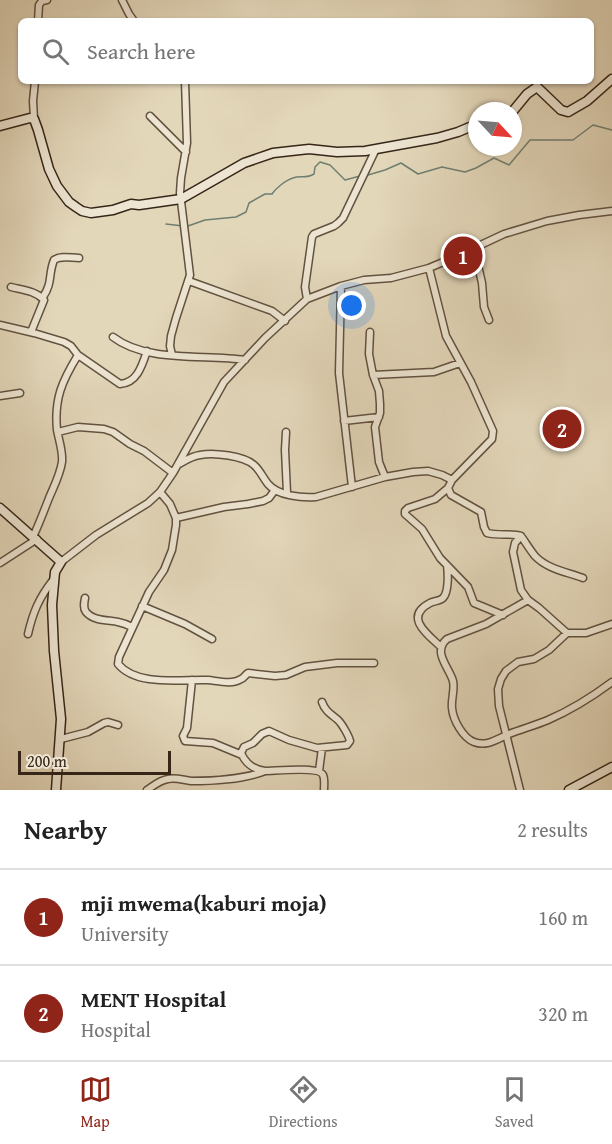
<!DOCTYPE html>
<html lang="en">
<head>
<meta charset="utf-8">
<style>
	body { margin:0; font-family:"Gentium Book Plus",serif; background:#f6f6f6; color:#222 }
	.compass { position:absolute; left:468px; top:102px; width:54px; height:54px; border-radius:50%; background:#fff; box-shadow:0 2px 4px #0004; rotate:116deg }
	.scale { position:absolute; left:18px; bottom:15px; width:153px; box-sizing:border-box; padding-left:6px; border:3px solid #372618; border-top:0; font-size:16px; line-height:21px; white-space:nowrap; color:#372618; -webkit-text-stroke:4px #ede5d2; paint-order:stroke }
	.you { position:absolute; left:352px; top:306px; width:21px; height:21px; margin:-15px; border:4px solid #fff; border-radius:50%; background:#1a73e8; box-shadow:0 0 0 9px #1a73e833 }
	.badge { display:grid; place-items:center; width:39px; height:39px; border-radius:50%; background:#8f2418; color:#fff; font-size:20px; font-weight:700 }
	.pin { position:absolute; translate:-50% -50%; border:3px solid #fff; box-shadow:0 2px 6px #0006 }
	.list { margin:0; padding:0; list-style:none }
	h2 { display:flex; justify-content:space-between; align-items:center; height:78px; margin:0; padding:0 24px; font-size:26px }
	h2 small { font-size:20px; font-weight:400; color:#767676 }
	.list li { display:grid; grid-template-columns:39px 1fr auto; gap:18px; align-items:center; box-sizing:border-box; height:96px; padding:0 24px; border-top:2px solid #e0e0e0 }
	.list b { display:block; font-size:22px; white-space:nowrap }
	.list p { margin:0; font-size:20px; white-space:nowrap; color:#767676 }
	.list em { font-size:20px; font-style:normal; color:#767676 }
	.icon { flex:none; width:33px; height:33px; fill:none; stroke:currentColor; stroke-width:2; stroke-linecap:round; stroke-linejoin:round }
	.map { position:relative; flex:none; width:612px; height:790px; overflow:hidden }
	.search { position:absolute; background:#fff; box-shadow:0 2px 4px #0004; left:18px; right:18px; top:18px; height:66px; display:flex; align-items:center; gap:15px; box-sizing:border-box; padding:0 21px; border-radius:9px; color:#767676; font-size:22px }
	.sheet { height:270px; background:#fff }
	nav { display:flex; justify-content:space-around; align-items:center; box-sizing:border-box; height:84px; border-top:2px solid #e0e0e0; background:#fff; font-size:16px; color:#767676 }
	nav a { display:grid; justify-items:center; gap:3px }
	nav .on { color:#8f2418 }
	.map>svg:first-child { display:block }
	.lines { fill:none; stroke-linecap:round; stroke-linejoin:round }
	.stream { stroke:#6f7f72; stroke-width:1.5 }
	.street-casing { stroke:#625240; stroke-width:9 }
	.secondary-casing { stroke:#372618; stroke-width:11 }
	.street { stroke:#ede5d2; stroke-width:6 }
	.secondary { stroke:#ede5d2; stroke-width:8 }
</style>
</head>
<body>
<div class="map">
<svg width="612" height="790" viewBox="0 0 612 790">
	<rect width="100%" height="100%" fill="#e3d7ba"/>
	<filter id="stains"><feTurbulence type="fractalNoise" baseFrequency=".00333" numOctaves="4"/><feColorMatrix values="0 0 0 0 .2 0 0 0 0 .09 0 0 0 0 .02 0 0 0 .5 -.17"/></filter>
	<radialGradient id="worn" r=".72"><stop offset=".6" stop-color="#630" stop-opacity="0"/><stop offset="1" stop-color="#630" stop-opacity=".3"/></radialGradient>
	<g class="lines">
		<path class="stream" d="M368,175L385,170L401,163L418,174L442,167L465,172L476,168L494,158L509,165L530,140H573L593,125L612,130
			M166,224L183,226
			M188,226L205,220L236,217L246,212L249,203L265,194H272C276,188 286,180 293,178C300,175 306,179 314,174L315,167L320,162L330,165L345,180L360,176"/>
		<g class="street-casing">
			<path id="street" d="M122,0L129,14L134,21
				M38,21L39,5L42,1L47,0
				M150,116L186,152
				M34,119L33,101L35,81
				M474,248L482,283L484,307L489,320
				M429,268L446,336L471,382L493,431L492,439L452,480L448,488L451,495L481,512L484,527L487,533C498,536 513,533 521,536C526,543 530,550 535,556C547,569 567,572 583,578
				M189,281L272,311L285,321
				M341,286L339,373L352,487
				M11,287C23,290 36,291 44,300L31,332
				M43,297C53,282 48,275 54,260C61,255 71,258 79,258
				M307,299L305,287L312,237L314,234L334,226L338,223L343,218L376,149
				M0,325L34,333L64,342L71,346L78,355L120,384C137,383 142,366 147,351
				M370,332L369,354L373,375L379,391L380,404V413L375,427L379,462L385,477
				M113,337C147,363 204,354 245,360
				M172,355L170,346L171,336L176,318L190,275L180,193L181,178L187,143L185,81
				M373,375L434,372L460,363
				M0,396L20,393
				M344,421L379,417
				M58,432L78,427L104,429L113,432L130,444L144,451L173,473
				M286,432L285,450L287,493
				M179,464C186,460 192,456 200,455C214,452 244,456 254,465C260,470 263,478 268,484C278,496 302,498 316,497L385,477L413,472L428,471L442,475L452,480
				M448,488L435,499L408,508L405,511V514L422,529L440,558L468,587L474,603L503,615
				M160,492L170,504L176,518V525L172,550L164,570L149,592L119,657L118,664C137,687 182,679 208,680C218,681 232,685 241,679C244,678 245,675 248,673L275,676L286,675L305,667L337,663H374
				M176,518L224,507L248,504L263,501L269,498L275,490
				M521,536L515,543L513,552L521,590L528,600L539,608L567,633H586L612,624
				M33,537C39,524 44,511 49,498C54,486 60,475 62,462C63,451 59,441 57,430C54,399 62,381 78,355
				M61,562L96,535L148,503L160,492L173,473L224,382L265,338L307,299L341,286L364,280L391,278L429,268L455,257L504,234L547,221L579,215L612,211
				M0,563L37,539
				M85,598C84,603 83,608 86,612C93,621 109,620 118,622C123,623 128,625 132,627
				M528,600L486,624L447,639C432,652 449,667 453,681C455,690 451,699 452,708C453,720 463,738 474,742C487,747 497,739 509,734C522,729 536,725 548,720C571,710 592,697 612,682
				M142,606L185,624L212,639
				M28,634C33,612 39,598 53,580
				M441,647C428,635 403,617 430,603C434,601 440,601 443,598C449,592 448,573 447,565
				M192,680L187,728L183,736L185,741L213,743L242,755
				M322,702C325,711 331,714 338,720C342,724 349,736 350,741L347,745L317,748L289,740L269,731L262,734L253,743L244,747L241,753C246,764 253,769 265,771C276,771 319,766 323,775C325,779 324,786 324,790
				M61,739L88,732L104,723L108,722L118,725
				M319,771L322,748
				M147,790C153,786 160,780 168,779C175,777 183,780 191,781C212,781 245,779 265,771
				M520,790L499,706L498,689L501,679L506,671L518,662L534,659L549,650L567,633"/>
		</g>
		<g class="secondary-casing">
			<path id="secondary" d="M513,111L527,94L537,87L561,110L568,112L587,101L612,79
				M0,126L30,118L34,119L38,130L49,169L57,186L69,202L76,207L82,211L91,213L113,210L131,204L139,205L181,199L244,163L273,153L309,149L337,152L365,151L437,138L458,132L477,124
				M0,508L61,562L55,572L52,605L54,651L61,719L56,790
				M569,790L612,767"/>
		</g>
		<use href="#street" class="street"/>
		<use href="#secondary" class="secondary"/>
	</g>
	<rect width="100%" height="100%" filter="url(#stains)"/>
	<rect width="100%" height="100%" fill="url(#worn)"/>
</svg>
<svg class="compass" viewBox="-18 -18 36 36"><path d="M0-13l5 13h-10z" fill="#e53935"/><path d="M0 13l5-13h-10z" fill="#767676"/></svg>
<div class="scale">200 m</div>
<div class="you"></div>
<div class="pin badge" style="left:463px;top:256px">1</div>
<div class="pin badge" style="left:562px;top:429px">2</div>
<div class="search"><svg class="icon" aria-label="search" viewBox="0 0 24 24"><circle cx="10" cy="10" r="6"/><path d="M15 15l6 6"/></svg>Search here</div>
</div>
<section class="sheet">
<h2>Nearby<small>2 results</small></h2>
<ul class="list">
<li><span class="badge">1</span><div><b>mji mwema(kaburi moja)</b><p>University</p></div><em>160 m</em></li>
<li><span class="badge">2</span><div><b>MENT Hospital</b><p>Hospital</p></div><em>320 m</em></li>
</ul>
</section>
<nav>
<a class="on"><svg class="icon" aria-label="map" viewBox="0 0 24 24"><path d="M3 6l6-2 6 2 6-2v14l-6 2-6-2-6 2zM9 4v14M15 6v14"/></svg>Map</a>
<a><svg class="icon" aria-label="directions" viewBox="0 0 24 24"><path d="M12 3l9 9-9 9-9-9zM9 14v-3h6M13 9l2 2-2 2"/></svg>Directions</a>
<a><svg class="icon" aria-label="saved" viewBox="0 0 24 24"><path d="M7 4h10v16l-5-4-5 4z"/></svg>Saved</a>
</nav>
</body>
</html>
